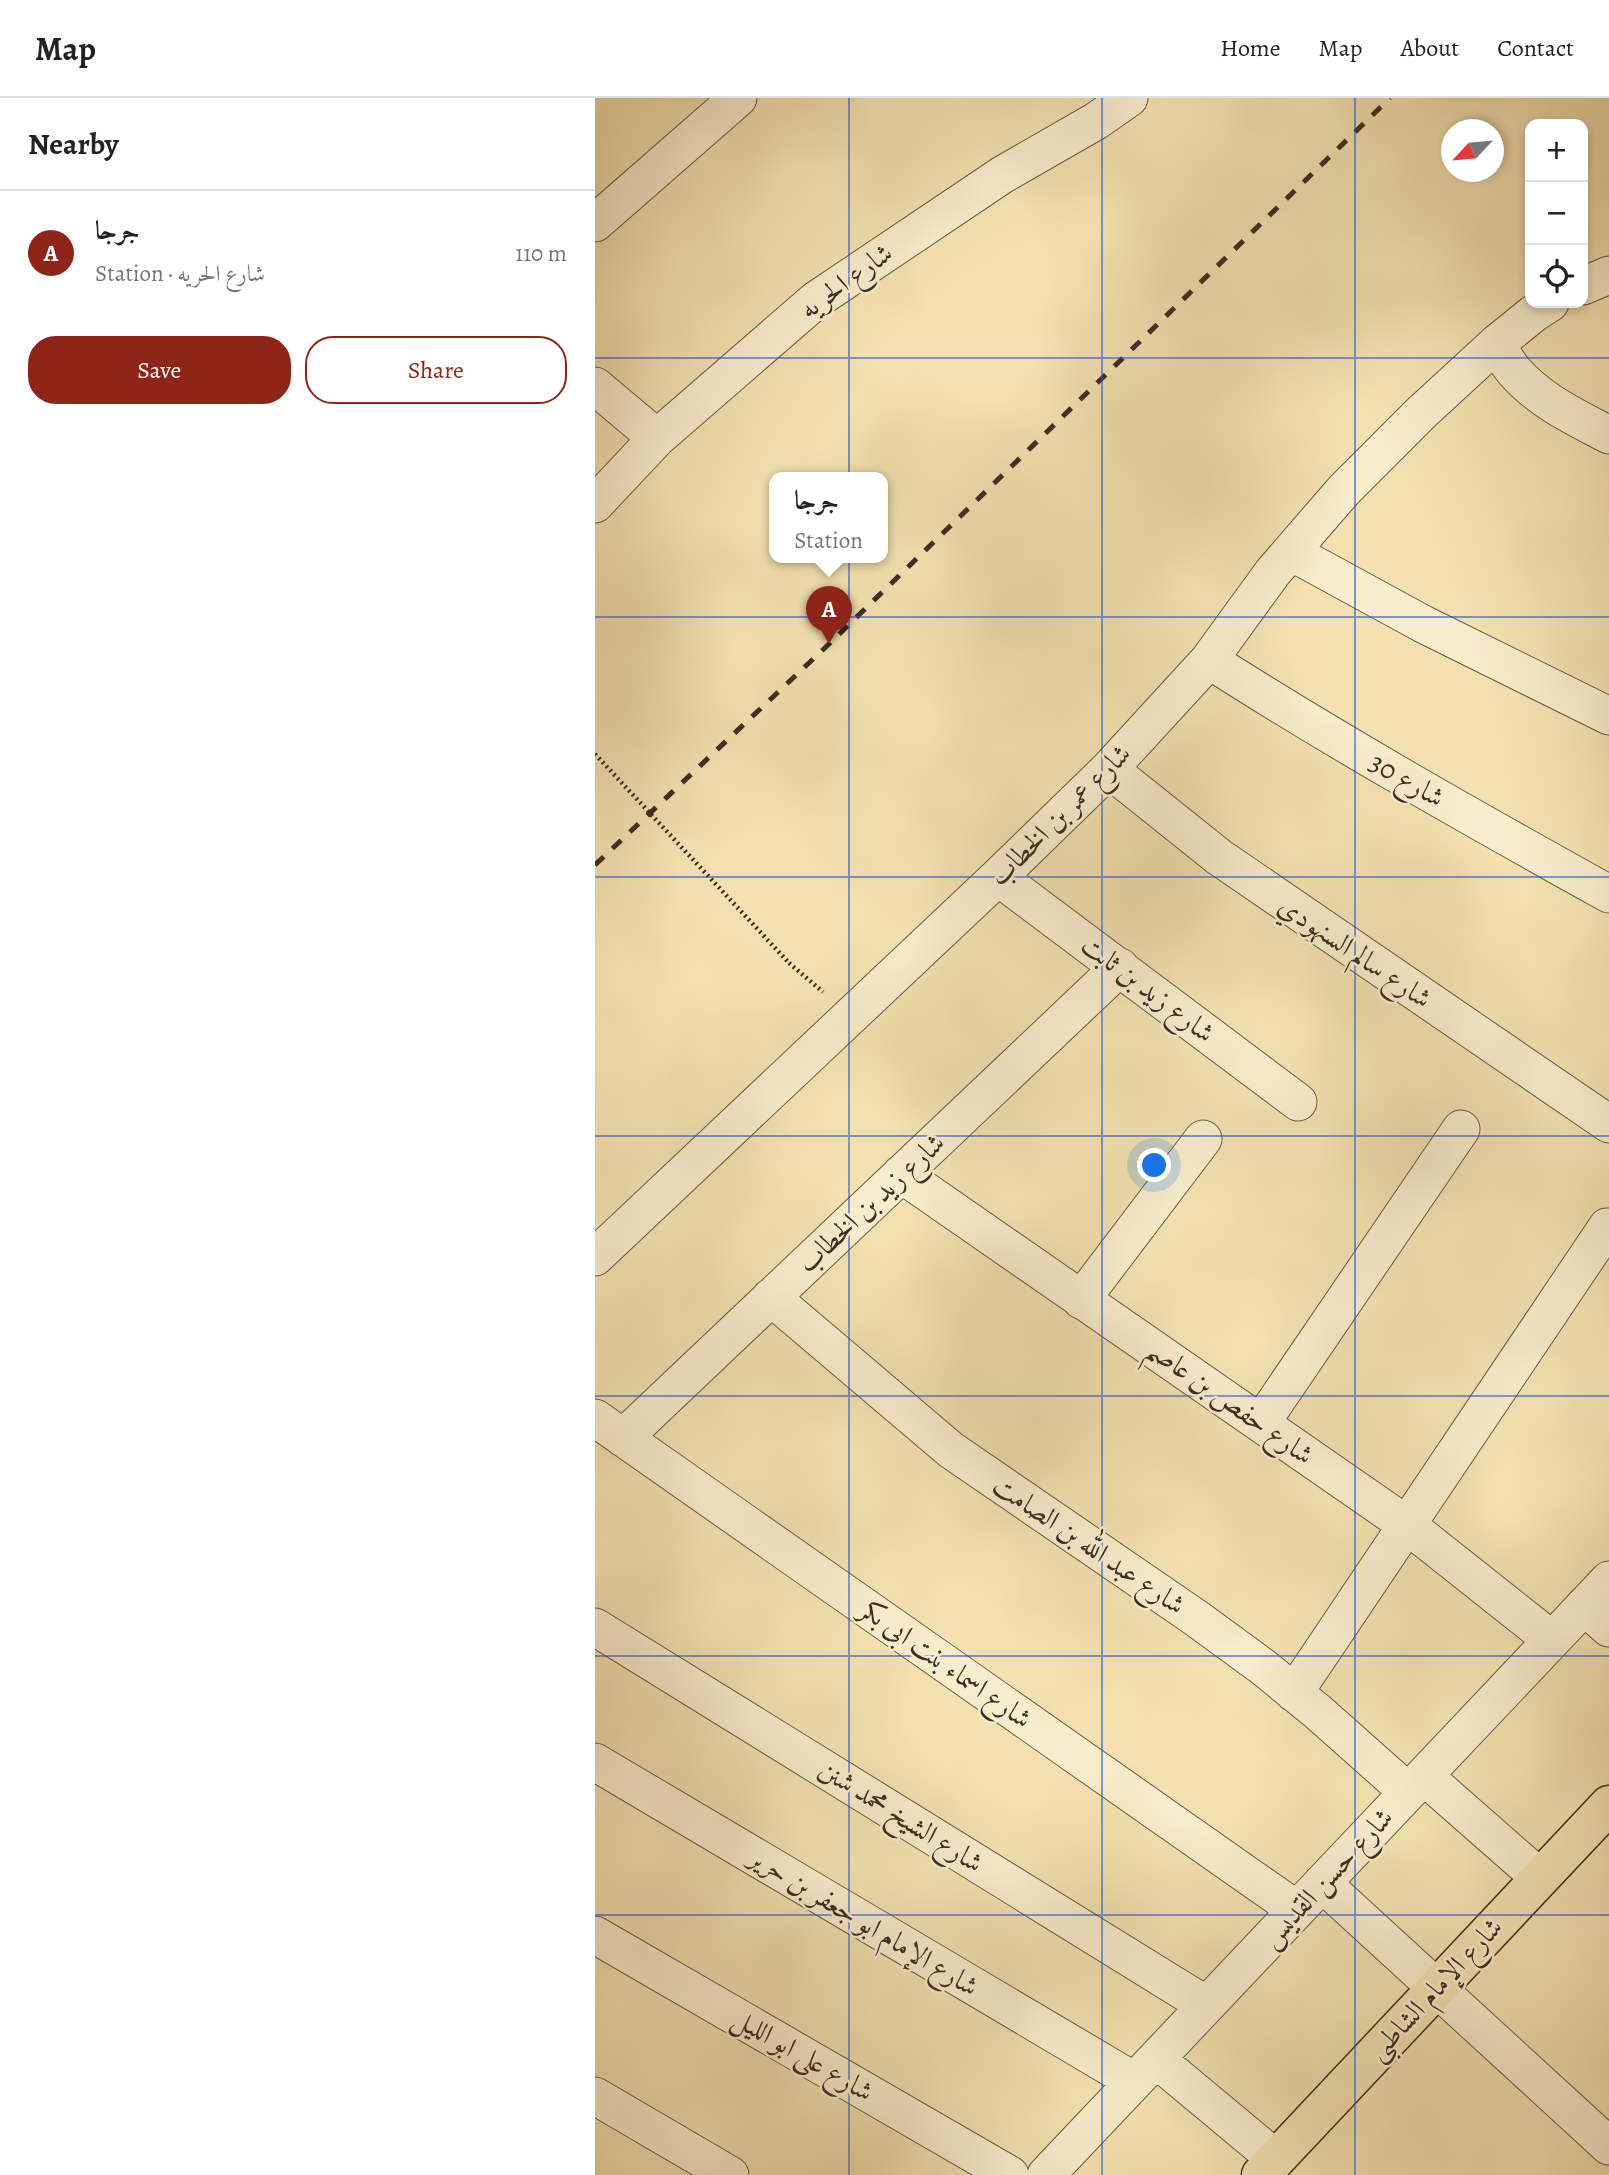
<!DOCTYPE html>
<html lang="en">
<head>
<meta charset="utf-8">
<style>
	body { margin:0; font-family:Alegreya,Amiri,serif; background:#f6f6f6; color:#222 }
	.controls { position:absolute; right:21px; top:21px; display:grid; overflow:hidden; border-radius:14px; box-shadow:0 4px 10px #0003 }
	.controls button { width:63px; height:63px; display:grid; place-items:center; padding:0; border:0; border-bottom:2px solid #e0e0e0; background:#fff; color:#222; font:35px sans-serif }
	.compass { position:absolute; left:846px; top:21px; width:63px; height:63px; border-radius:50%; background:#fff; box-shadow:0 4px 10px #0003; rotate:244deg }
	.you { position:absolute; left:560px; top:1068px; width:24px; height:24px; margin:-18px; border:5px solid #fff; border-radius:50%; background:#1a73e8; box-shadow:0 0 0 10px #1a73e833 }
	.badge { display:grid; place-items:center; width:46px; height:46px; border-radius:50%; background:#8f2418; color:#fff; font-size:23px; font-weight:700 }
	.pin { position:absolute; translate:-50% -58px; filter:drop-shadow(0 2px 4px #0008) }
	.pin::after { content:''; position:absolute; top:37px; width:24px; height:21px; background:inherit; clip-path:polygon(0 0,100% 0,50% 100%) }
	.popup { position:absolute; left:174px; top:374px; width:119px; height:91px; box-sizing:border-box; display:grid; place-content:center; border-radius:14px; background:#fff; filter:drop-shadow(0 2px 5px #0005); font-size:23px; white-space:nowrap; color:#767676 }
	.popup b { font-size:26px; color:#222 }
	.popup::after { content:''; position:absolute; left:50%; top:100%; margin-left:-14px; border:14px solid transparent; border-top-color:#fff }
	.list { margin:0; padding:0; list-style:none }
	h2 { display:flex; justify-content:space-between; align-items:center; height:91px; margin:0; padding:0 28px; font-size:30px }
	h2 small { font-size:23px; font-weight:400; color:#767676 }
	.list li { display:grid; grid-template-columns:46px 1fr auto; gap:21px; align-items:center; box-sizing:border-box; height:126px; padding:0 28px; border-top:2px solid #e0e0e0 }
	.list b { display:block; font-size:26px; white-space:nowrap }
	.list p { margin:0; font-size:23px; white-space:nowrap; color:#767676 }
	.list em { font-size:23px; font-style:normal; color:#767676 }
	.actions { display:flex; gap:14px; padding:21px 28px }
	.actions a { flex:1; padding:16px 0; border:2px solid #8f2418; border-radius:28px; text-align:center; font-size:24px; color:#8f2418 }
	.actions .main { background:#8f2418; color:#fff }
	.icon { flex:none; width:38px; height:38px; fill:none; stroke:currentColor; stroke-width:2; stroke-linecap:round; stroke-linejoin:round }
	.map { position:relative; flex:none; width:1014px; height:2077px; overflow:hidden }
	header { display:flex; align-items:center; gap:42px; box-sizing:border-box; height:98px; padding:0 35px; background:#fff; border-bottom:2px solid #e0e0e0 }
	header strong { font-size:33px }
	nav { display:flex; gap:38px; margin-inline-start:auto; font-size:24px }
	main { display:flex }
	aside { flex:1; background:#fff }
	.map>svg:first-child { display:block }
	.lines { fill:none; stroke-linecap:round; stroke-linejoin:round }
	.minor-casing { stroke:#6a5a45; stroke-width:39 }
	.major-casing { stroke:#3c2d22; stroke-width:41 }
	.path { stroke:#3c2d22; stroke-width:4.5; stroke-dasharray:2 3.5; stroke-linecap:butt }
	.minor { stroke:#f7eccb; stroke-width:37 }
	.major { stroke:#f2e1af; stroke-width:38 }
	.rail { stroke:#3c2d22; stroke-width:5; stroke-dasharray:12 12; stroke-linecap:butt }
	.path-bridge { stroke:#3c2d22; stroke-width:4.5; stroke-dasharray:2 3.5; stroke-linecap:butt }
	.grid { fill:none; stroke:#1d4ed8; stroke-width:2; stroke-opacity:0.55 }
	.labels { text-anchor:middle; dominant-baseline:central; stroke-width:5; stroke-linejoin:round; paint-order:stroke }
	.street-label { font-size:28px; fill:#3c2d22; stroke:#f7eccb }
</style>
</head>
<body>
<header>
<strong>Map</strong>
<nav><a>Home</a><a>Map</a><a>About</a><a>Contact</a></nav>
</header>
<main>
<aside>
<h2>Nearby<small></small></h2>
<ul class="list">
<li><span class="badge">A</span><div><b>جرجا</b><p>Station · شارع الحريه</p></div><em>110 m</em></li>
</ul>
<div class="actions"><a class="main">Save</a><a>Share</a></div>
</aside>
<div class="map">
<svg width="1014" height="2077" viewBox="0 0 1014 2077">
	<rect width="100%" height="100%" fill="#f2e1af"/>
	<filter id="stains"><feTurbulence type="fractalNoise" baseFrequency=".00286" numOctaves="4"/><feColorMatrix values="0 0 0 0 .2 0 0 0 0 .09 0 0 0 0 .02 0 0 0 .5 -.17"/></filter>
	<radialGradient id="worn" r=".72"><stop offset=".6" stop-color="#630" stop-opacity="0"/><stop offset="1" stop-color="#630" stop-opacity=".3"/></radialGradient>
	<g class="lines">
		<g class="minor-casing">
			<path id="minor" d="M0,125L143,0
				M988,188L1014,177
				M901,246C907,255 912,265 919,273C945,303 980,319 1014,337
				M0,288L62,340
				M0,406L62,340L221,202L407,77L501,23L534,0
				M696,454L828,526L1014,618
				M614,562C744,645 879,721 1014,796
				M514,671L624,759L1014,1026
				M403,779L703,1004
				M306,1076L812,1427L957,1542
				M0,1159L403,779L514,671L614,562L678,474L749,392L826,315L901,246L938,216L955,205
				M176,1199L356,1352L601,1520L668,1569L723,1614L813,1694
				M486,1202L608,1041
				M0,1320L702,1812
				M666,1325L866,1031
				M28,1340L525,869
				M989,1508L1014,1530
				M0,1529L611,1907
				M699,1595L1012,1129
				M0,1664L539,1983
				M829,1678L945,1780
				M727,1785L1014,2048
				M0,1837L415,2077
				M561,1961L681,2061
				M0,1998L135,2077
				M451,2077L1014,1482"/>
		</g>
		<g class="major-casing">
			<path id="major" d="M666,2077L1014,1707"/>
		</g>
		<path class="path" d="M194,865L228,894"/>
		<use href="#minor" class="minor"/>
		<use href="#major" class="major"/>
		<path class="rail" d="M0,767L234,546L795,0"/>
		<path class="path-bridge" d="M0,656L194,865"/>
	</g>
	<path class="grid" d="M254,0V2077M507,0V2077M760,0V2077M0,260H1014M0,519H1014M0,779H1014M0,1038H1014M0,1298H1014M0,1558H1014M0,1817H1014"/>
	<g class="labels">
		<g class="street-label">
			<text transform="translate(251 183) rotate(-36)">شارع الحريه</text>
			<text transform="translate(812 682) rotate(30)">شارع 30</text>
			<text transform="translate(465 717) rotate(-45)">شارع عمر بن الخطاب</text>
			<text transform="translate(760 854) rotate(34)">شارع سالم السنهودي</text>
			<text transform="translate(553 891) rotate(37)">شارع زيد بن ثابت</text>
			<text transform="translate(276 1105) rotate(-43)">شارع زيد بن الخطاب</text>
			<text transform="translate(635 1304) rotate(35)">شارع حفص بن عاصم</text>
			<text transform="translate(494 1447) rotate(34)">شارع عبد الله بن الصامت</text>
			<text transform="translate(351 1566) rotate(35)">شارع اسماء بنت ابى بكر</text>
			<text transform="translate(306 1718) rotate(32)">شارع الشيخ محمد شنن</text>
			<text transform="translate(732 1780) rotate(-47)">شارع حسن القديس</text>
			<text transform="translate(269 1824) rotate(31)">شارع الإمام ابو جعفر بن حرير</text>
			<text transform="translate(840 1891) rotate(-47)">شارع الإمام الشاطبى</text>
			<text transform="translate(208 1957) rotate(30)">شارع على ابو الليل</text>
		</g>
	</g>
	<rect width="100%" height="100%" filter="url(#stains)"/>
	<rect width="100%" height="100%" fill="url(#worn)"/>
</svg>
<div class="controls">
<button>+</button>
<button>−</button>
<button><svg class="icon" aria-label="locate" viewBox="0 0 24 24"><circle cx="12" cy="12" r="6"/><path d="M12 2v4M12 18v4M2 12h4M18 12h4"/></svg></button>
</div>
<svg class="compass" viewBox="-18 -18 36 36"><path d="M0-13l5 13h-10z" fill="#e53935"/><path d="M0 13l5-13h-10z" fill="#767676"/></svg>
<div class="you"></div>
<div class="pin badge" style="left:234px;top:546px">A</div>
<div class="popup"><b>جرجا</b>Station</div>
</div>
</main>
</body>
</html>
